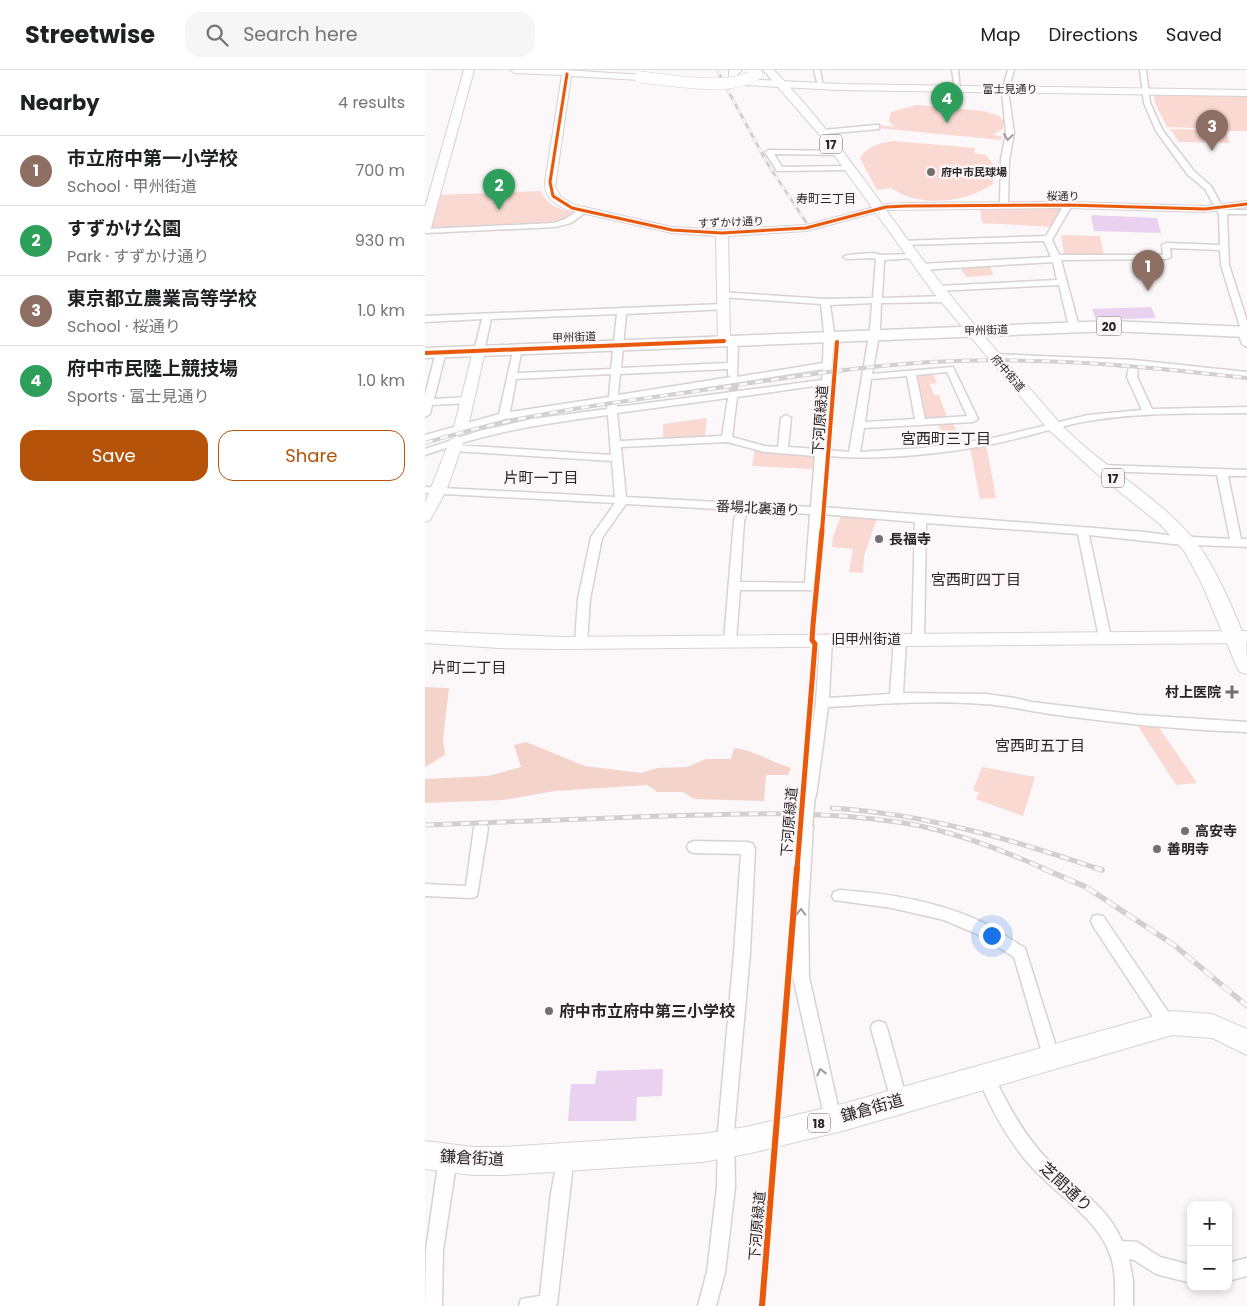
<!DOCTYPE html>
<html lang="en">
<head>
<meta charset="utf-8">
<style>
	body { margin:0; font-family:Poppins,"Noto Sans JP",sans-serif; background:#f6f6f6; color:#202124 }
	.controls { position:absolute; right:15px; bottom:15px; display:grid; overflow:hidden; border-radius:10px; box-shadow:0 2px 8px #0003 }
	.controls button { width:45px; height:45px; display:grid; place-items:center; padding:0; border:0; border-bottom:1px solid #e0e0e0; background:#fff; color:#202124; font:25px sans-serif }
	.you { position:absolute; left:566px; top:865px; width:18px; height:18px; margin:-12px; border:4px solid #fff; border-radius:50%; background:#1a73e8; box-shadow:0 0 0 8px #1a73e833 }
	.badge { display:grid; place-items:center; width:32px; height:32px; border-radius:50%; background:#b45309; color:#fff; font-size:16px; font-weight:700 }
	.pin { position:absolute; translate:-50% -41px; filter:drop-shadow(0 1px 2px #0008) }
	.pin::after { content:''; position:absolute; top:26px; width:18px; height:15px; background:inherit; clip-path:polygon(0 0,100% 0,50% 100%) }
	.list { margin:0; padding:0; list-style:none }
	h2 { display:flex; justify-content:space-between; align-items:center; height:65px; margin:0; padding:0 20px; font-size:21px }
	h2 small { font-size:16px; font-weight:400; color:#757577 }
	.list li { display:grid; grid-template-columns:32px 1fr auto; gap:15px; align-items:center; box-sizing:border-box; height:70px; padding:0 20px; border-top:1px solid #e0e0e0 }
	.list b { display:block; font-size:19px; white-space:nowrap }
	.list p { margin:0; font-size:16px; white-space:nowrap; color:#757577 }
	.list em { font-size:16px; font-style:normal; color:#757577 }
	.actions { display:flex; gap:10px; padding:15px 20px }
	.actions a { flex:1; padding:11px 0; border:1px solid #b45309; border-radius:15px; text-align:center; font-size:18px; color:#b45309 }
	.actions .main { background:#b45309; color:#fff }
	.icon { flex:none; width:28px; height:28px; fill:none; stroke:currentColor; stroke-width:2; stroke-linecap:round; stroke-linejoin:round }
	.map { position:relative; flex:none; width:822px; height:1236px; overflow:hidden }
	header { display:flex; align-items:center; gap:30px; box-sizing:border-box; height:70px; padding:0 25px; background:#fff; border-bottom:1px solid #e0e0e0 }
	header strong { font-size:24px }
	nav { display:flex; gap:28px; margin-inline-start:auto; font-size:18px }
	.search { width:350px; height:45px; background:#f6f6f6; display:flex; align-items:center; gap:12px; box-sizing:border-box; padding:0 18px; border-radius:15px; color:#757577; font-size:19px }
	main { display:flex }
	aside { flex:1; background:#fff }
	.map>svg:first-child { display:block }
	.green { fill:#f9d9d2 }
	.forest { fill:#f4d3cb }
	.water { fill:#ead1f0 }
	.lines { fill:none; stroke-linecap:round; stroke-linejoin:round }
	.street-tunnel { stroke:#d2cdcf; stroke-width:9; stroke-dasharray:9 5; stroke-linecap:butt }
	.street-casing { stroke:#d7d2d3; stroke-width:3 }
	.secondary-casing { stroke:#d7d2d3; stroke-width:2 }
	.primary-casing { stroke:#d7d2d3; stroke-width:2 }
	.highway-casing { stroke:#d7d2d3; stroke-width:3 }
	.street { fill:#fffefe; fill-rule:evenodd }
	.secondary { fill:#fffefe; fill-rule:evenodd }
	.primary { fill:#fffefe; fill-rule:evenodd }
	.highway { fill:#fffefe; fill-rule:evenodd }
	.rail-far3-casing { stroke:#d1cfcf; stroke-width:3 }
	.rail-far2-casing { stroke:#d1cfcf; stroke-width:4 }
	.rail-far1-casing { stroke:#d1cfcf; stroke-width:5 }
	.rail-casing { stroke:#d1cfcf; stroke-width:5.5 }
	.rail-far3 { stroke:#fdf6f8; stroke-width:2; stroke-dasharray:5.5; stroke-linecap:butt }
	.rail-far2 { stroke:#fdf6f8; stroke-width:2.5; stroke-dasharray:8; stroke-linecap:butt }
	.rail-far1 { stroke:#fdf6f8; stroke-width:3; stroke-dasharray:9; stroke-linecap:butt }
	.rail { stroke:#fdf6f8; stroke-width:4; stroke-dasharray:12; stroke-linecap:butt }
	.street-bridge-casing { stroke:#d7d2d3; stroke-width:15; stroke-linecap:butt }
	.secondary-bridge-casing { stroke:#d7d2d3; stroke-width:12; stroke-linecap:butt }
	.street-bridge { stroke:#fffefe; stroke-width:12 }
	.secondary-bridge { stroke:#fffefe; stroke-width:11 }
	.cycleway-far3-casing { stroke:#fdf6f8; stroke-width:5 }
	.cycleway-far2-casing { stroke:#fdf6f8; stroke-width:6 }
	.cycleway-far1-casing { stroke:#fdf6f8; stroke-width:8 }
	.cycleway-casing { stroke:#fdf6f8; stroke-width:9 }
	.cycleway-far3 { stroke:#e8590c; stroke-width:3 }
	.cycleway-far2 { stroke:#e8590c; stroke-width:4 }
	.cycleway-far1 { stroke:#e8590c; stroke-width:5 }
	.cycleway { stroke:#e8590c; stroke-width:6 }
	.oneway { stroke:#9f9c9d }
	.poi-dot { fill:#746e70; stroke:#fdf6f8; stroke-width:2 }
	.labels { text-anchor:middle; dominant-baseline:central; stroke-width:5; stroke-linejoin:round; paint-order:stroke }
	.far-street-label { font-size:11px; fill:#2a2426; stroke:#fdf6f8 }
	.far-poi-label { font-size:11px; font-weight:bold; fill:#2a2426; stroke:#fdf6f8; text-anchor:start }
	.shield { fill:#fdf6f8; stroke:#696365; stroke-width:1 }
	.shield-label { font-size:12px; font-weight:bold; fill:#2a2426 }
	.far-neighbourhood-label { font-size:12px; fill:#2a2426; stroke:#fdf6f8 }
	.street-label { font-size:14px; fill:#2a2426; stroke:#fdf6f8 }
	.poi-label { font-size:14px; font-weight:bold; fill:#2a2426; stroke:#fdf6f8; text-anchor:start }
	.neighbourhood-label { font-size:15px; fill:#2a2426; stroke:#fdf6f8 }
	.near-poi-label { font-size:16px; font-weight:bold; fill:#2a2426; stroke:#fdf6f8; text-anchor:start }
	.near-street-label { font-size:16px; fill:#2a2426; stroke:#fdf6f8 }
</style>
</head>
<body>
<header>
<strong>Streetwise</strong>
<div class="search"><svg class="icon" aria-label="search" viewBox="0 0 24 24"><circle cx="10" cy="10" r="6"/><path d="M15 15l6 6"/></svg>Search here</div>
<nav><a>Map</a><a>Directions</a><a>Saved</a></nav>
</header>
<main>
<aside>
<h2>Nearby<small>4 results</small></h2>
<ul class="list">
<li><span class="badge" style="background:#8d6e63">1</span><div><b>市立府中第一小学校</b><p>School · 甲州街道</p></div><em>700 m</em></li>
<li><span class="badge" style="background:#2e9e5b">2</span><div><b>すずかけ公園</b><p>Park · すずかけ通り</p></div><em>930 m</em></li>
<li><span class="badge" style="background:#8d6e63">3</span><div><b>東京都立農業高等学校</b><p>School · 桜通り</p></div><em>1.0 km</em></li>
<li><span class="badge" style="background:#2e9e5b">4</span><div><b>府中市民陸上競技場</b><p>Sports · 富士見通り</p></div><em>1.0 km</em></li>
</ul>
<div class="actions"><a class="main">Save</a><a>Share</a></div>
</aside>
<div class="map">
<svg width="822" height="1236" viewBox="0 0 822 1236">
	<rect width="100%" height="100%" fill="#fcf7f9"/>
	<path class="green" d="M729,24L822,26V61H801L800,59L742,57L730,33Z
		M491,35L558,41L574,46L579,51L578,59L567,65L577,66L576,70L453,58L455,55L470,57L464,51L466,42Z
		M745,59L800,60L805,73L754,72Z
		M469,71L550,78L549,83L561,85L569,95L568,114C540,133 494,138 466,118L452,120L435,88C443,75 455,73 469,71Z
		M116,121C122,136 135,139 149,143L138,150L125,152L2,158L13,125Z
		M555,138H639L627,157L557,153Z
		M636,165L675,166L679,185L639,184Z
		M564,193L568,205L541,207L534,196Z
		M507,302L512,313L505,314L509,325H514L522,348L499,350L488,303Z
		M282,348L280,366L238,368V354Z
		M527,352L538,373L524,375L512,353Z
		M561,374L571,428L555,429L545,377Z
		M330,378L390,386L389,399L327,396Z
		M416,446L452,449L439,486L438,503L424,502L428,479L407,477L408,467Z
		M711,653L733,656L772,713L751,715Z
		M557,697L610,707L598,746L551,729L554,722L548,720Z"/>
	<path class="forest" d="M0,617L24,618L18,669L20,685L0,697Z
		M101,672L160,696L216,703L232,698L262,697L281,689H306L309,678C329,680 346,692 366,698L363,705H341L339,731L269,729L258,722H232L222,715L130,721L78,730L0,733V709L63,706L96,697L89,675Z"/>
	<path class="water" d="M666,145L732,148L736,163L669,161Z
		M726,237L731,248L671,250L667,239Z
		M238,999L237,1026L212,1027L211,1051H143L146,1014H170L172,1001Z"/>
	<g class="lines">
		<path class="street-tunnel" d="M308,324L309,310"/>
		<g class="street-casing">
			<path id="street" d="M389,0H395L398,17L393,16Z
				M527,0H533L535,20L530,19Z
				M583,0H589L583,21L589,63L584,90L583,135L579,137L575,135L576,90L581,63L577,21Z
				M715,0H721L725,33L738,61L769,101L786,116L799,140H822V144H802L804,195L822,251V277L817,274L813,262L816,260L796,195L795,180L745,178L746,187L742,189L636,190L654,257L649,260L644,257L634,215L510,221L509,219L513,216L632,210L628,192L496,200L492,197L496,194L626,187L619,171L478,175H475V171L621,166L639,135L643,133L647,135L627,170L634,185H738L737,175L741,173L795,175L794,144L780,119L763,105L731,61L719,33Z
				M451,55H454V59L398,64L394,62L398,60Z
				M344,80L413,81L417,83L416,85L349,84L357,97L423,96L427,98L423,100L355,101H352L340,82Z
				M157,138L164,140L146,153L130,157L0,163V159L129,153L140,149Z
				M448,183L456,185L488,184L492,186L488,188L459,190L457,228L521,226L525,229L521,232L456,233L455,260L447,304L528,297L553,349L548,352L439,358L435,382L497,378L564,369L663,345L717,340L702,307L704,297L665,293L567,289L565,287L570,284L709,290L822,302V308L713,297L712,307L727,339L822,337V343C769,344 715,342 663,351C629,357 597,369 563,375C510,385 454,390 401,386L397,437L720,462L749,466L805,469L792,405L676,401L671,398L676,395L822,400V406H803L816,469H822V477L749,474L664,465L686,568L680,572L674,568L653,464L501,453L499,569L493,573L487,569L490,452L396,444L389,520H315L311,570L305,574L299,570L309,451L312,440L201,434L177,468L165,529L162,572L156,576L150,572L153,529L166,467L190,433L0,423V417L190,427L187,391L29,381L24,377L0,385V379L54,361L107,349L182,339L183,333L80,349L0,371V365L74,344L89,277L92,276L97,279L92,303L186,299L192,244L66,249L59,281L54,284L49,281L57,249L0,252V246L298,234L302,237L301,239L201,244L196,298L303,293V271L308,268L313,271L312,307L398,293L399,262L396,234L298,227L294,224L295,222L400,229L448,228L451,189L447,188L422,189L418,187L422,185ZM447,233L445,260L424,382L401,380L409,262L405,235ZM303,299V305L306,307L193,325L195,304ZM398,299L397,310L192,337L193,331ZM522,302L542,346L500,349L491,305ZM186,304L184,327L85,342L91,309ZM482,306L490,349L440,352L446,309ZM396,315L391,379L363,377L366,348L361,345L356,348L353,377L340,376L307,367L312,327ZM303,328L297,366L195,371L192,343ZM183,345L186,385L31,375C81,359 131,352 183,345ZM302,372L340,382L390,386L386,437L201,427L196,377ZM323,440L385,444L380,513L315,512L319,451Z
				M16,279L21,282L9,329L43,327L48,330L43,333L7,335L5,344L0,347V325L11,282Z
				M401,565L407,569L404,628L465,624L469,569L475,565L481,569L478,623L561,624L590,628L607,632L714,645L822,652V662C756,660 691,653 625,644C603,641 581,635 558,634C506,630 455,634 403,637L391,726L389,730L384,731L379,730L377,726L391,633L395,569Z
				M381,750L386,752L388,756L383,840L384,907L416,1050L414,1056L408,1058L402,1056L400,1050L368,907L369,840L374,756L376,752Z
				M56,752L61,754L63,758L52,826L47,828L0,826V814L41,816L49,758L51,754Z
				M269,771L323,772L328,774L330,778L325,883L309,1061L310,1117L300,1202L291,1236H273L282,1202L292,1117L293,1061L309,883L316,784L269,783L264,781L262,777L264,773Z
				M414,820C463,823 512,831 557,852C572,859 586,870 600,878L634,986L632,991L626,994L620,991L618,986L589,887L552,864L519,850L467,838L409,830L407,826L409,822Z
				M673,845L678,846L748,949L750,954L748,959L742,961L736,959L668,856L666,851L668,846Z
				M454,951L460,953L462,958L482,1030L480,1036L474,1038L468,1036L466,1030L446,958L448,953Z
				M560,997L566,999C581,1033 599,1066 625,1092C650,1117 684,1138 697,1171L712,1172L735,1187L766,1195V1213L731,1204L709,1190L704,1189L708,1210V1236H690C690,1220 691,1203 686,1187C673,1147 629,1124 603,1093C581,1067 565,1037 552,1005L554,999Z
				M140,1077L146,1080L149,1086L132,1234L131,1236H94L96,1229L115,1226L126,1123L134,1080Z
				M23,1079L29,1082L32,1088L18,1180L17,1236H0L1,1180L14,1088L17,1082Z
				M822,1188V1206L803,1211V1193Z"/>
		</g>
		<g class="secondary-casing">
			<path id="secondary" d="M39,0H49L6,158L0,161V138Z
				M85,0H139L218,5L220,7L215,10L146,6L130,117L136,127L150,135L247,157L297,160L381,155L461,134L481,133L643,132L780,136L822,131V137L780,142L643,138L461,140L381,161L303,166L305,271L299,275L293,271L291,166L247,163L143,140C130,135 119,127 120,112L137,5L90,3Z
				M304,0H317L312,5L320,9L414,14L822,20V26L414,20L318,15L304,8Z
				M54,277L60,281L43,357L36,361L29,357L48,281Z
				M32,366L39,370L21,421L5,450L0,452V433L25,370Z
				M0,561L136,567L822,561V573L136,579L74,578L0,573Z"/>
		</g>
		<g class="primary-casing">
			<path id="primary" d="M338,0H349C413,66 461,144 518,216C554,262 594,306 632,350C674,397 735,425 773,475C789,495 813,548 821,573C822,582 822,595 822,604L815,602L812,597L777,514L760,482L735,454L670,402L623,359L508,222L394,64Z
				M747,941L787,944L822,959V985L787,968L747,965L421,1060L326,1083L278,1092L78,1105H48L0,1099V1071L48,1077H78L278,1064L326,1056L421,1033Z"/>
		</g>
		<g class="highway-casing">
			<path id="highway" d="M686,251L822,257V267L686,261L0,288V278Z"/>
		</g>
		<use href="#street" class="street"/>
		<use href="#secondary" class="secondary"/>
		<use href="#primary" class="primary"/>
		<use href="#highway" class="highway"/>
		<g class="rail-far3-casing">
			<path id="rail-far3" d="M292,0L342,93L381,152"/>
		</g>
		<g class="rail-far2-casing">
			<path id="rail-far2" d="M0,373C87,346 176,334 266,322C346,310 425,297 506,292C611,286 717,296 822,308"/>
		</g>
		<g class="rail-far1-casing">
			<path id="rail-far1" d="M407,738C500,744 586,769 674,799
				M0,755C79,752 159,749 238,746C317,744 394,740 472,752C523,759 573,778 620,799"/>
		</g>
		<g class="rail-casing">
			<path id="rail" d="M617,798L661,817L749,875L822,936
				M670,798L677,800"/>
		</g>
		<use href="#rail-far3" class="rail-far3"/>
		<use href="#rail-far2" class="rail-far2"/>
		<use href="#rail-far1" class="rail-far1"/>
		<use href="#rail" class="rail"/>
		<g class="street-bridge-casing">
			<path id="street-bridge" d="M381,756L384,726"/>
		</g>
		<g class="secondary-bridge-casing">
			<path id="secondary-bridge" d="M215,7C247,10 304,22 332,4L328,0"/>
		</g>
		<use href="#street-bridge" class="street-bridge"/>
		<use href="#secondary-bridge" class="secondary-bridge"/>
		<g class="cycleway-far3-casing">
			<path id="cycleway-far3" d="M142,4L125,112L128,126L147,138L247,160L297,163L381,158L461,137L481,136L643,135L780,139L822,134"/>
		</g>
		<g class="cycleway-far2-casing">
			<path id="cycleway-far2" d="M0,283L299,271
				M397,461L412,272"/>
		</g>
		<g class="cycleway-far1-casing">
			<path id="cycleway-far1" d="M372,799L390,574L387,570L388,555L397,460"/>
		</g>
		<g class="cycleway-casing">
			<path id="cycleway" d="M337,1236L372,798"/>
		</g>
		<use href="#cycleway-far3" class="cycleway-far3"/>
		<use href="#cycleway-far2" class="cycleway-far2"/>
		<use href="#cycleway-far1" class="cycleway-far1"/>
		<use href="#cycleway" class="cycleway"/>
	</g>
	<defs><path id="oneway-chevron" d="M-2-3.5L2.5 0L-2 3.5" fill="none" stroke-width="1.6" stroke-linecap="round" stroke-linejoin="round" transform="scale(1.25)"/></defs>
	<g class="oneway">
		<use href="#oneway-chevron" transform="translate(583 67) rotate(97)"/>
		<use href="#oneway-chevron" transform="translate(376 842) rotate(-89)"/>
		<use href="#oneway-chevron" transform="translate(396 1002) rotate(-104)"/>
	</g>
	<g class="poi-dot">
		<circle cx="506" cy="102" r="5"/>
		<circle cx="454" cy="469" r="5"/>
		<path d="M804.5 614.5h5v5h5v5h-5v5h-5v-5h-5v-5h5z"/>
		<circle cx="760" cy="761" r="5"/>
		<circle cx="732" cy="779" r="5"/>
		<circle cx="124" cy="941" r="5"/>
	</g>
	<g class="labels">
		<g class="far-street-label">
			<text x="585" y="19">富士見通り</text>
			<text transform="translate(638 126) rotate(1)">桜通り</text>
			<text transform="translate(306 152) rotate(-2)">すずかけ通り</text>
			<text transform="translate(561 260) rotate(-2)">甲州街道</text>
			<text transform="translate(149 267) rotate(-2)">甲州街道</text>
			<text transform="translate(583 303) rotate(49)">府中街道</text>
		</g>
		<g class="far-poi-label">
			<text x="516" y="102">府中市民球場</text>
		</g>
		<g class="shield">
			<rect x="395" y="64.5" width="22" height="19" rx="4"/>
			<rect x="671.5" y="246.5" width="25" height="19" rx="4"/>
			<rect x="677" y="398.5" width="22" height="19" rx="4"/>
			<rect x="383" y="1043.5" width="22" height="19" rx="4"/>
		</g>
		<g class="shield-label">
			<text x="406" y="74">17</text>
			<text x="684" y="256">20</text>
			<text x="688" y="408">17</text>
			<text x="394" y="1053">18</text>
		</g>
		<g class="far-neighbourhood-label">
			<text x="401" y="128">寿町三丁目</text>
		</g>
		<g class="street-label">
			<text transform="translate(395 350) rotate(-86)">下河原緑道</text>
			<text transform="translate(333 438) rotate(3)">番場北裏通り</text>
			<text x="441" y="569">旧甲州街道</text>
			<text transform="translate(364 752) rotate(-85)">下河原緑道</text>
			<text transform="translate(332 1156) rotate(-85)">下河原緑道</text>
		</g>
		<g class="poi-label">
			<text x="464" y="469">長福寺</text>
			<text x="796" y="622" text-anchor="end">村上医院</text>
			<text x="770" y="761">高安寺</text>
			<text x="742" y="779">善明寺</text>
		</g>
		<g class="neighbourhood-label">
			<text x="521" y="368">宮西町三丁目</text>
			<text x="116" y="407">片町一丁目</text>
			<text x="551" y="509">宮西町四丁目</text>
			<text x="44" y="597">片町二丁目</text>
			<text x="615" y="675">宮西町五丁目</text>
		</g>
		<g class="near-poi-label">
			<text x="134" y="941">府中市立府中第三小学校</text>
		</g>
		<g class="near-street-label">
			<text transform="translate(447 1038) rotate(-16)">鎌倉街道</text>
			<text transform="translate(47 1088) rotate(3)">鎌倉街道</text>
			<text transform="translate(641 1117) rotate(43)">芝間通り</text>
		</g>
	</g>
</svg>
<div class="controls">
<button>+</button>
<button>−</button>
</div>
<div class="you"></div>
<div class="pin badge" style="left:723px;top:221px;background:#8d6e63">1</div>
<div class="pin badge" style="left:74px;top:140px;background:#2e9e5b">2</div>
<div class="pin badge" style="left:787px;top:81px;background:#8d6e63">3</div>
<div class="pin badge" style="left:522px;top:53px;background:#2e9e5b">4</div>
</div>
</main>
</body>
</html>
